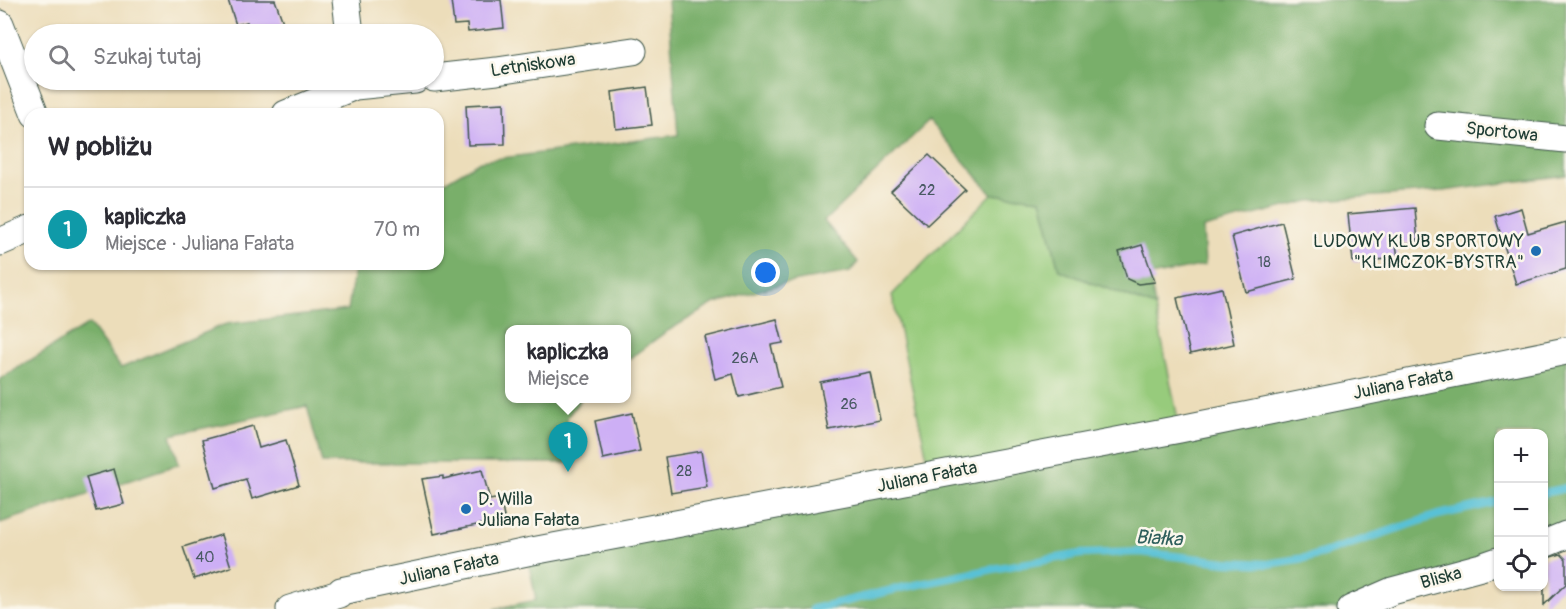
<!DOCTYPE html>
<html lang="pl">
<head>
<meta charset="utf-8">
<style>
	body { margin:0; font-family:Pangolin,sans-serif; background:#f7f7f7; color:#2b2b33 }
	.controls { position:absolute; right:18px; bottom:18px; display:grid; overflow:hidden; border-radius:12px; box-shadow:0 2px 4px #0004 }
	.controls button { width:54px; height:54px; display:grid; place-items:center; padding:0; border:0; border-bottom:2px solid #e1e1e2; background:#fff; color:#2b2b33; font:30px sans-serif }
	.you { position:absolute; left:766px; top:273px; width:21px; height:21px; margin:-15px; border:4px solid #fff; border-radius:50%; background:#1a73e8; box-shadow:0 0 0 9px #1a73e833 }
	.badge { display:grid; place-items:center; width:39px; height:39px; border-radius:50%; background:#2563eb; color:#fff; font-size:20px; font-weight:700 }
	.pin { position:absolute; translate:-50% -50px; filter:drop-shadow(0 2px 3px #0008) }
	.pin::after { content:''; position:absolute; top:32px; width:21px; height:18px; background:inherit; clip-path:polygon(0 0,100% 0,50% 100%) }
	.popup { position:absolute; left:505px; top:325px; width:126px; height:78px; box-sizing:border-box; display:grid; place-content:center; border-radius:12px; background:#fff; filter:drop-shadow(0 2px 4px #0005); font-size:20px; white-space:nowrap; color:#7c7c81 }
	.popup b { font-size:22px; color:#2b2b33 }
	.popup::after { content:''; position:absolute; left:50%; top:100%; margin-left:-12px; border:12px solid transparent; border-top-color:#fff }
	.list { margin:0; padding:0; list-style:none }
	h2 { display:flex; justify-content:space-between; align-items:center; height:78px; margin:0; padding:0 24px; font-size:26px }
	h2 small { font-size:20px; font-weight:400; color:#7c7c81 }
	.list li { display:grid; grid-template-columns:39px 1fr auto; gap:18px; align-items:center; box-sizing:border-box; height:84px; padding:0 24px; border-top:2px solid #e1e1e2 }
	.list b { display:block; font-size:22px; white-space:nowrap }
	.list p { margin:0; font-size:20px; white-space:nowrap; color:#7c7c81 }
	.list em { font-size:20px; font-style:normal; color:#7c7c81 }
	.icon { flex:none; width:33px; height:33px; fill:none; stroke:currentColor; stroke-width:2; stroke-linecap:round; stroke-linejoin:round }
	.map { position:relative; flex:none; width:1566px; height:609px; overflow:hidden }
	.search { position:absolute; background:#fff; box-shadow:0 2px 4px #0004; left:24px; top:24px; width:420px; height:66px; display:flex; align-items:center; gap:15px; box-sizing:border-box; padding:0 21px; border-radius:33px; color:#7c7c81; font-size:22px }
	.panel { position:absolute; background:#fff; box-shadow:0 2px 4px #0004; left:24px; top:108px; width:420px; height:162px; border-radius:18px }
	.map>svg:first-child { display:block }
	.green { fill:#97cb7b; stroke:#5b8458; stroke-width:1.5 }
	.forest { fill:#79af6b; stroke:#4c7650; stroke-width:1.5 }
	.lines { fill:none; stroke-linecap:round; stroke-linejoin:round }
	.stream { stroke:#59c1d6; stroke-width:8 }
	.building { fill:#cdaff5 }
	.minor-casing { stroke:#3e5548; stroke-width:29 }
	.minor { stroke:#fff; stroke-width:27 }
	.poi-dot { fill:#1f6fb2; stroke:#fbf7ec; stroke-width:2 }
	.labels { text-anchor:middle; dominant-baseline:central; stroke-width:5; stroke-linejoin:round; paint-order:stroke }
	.number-label { font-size:15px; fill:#4a5a64 }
	.street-label { font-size:18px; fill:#1f3d34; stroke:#fbf7ec }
	.poi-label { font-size:18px; fill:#1f3d34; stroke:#fbf7ec; text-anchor:end }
	.water-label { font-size:20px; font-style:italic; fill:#2e5e5c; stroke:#fbf7ec }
</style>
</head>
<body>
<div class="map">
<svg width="1566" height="609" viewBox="0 0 1566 609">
	<rect width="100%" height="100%" fill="#fbf7ec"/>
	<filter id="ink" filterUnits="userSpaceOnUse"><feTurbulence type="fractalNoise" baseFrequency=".0167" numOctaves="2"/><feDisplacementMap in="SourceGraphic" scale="12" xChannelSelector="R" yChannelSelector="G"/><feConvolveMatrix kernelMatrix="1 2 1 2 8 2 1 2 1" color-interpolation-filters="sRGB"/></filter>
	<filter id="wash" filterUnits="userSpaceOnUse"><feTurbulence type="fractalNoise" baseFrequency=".008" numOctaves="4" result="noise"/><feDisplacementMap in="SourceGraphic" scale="24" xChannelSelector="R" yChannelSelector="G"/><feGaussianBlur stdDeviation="1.35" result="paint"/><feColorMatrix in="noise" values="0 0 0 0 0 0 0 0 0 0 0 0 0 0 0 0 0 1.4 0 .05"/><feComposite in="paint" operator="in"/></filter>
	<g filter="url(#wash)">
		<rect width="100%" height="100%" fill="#ecddba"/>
		<path class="green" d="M992,194L1041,199L1059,270L1155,307L1180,429L931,476L892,295Z"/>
		<path class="forest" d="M668,0H1566V175L1443,191L1309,201L1203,228L1205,265L1150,276L1155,307L1059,270L1041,199L992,194L929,121L824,221L858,262L850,272L785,283L713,304L666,332L627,360L626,330H510V398L581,399L567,417L572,463H322L307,406L171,435L179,464L0,523V379L89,324L121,368L226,324L348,310L355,264H438V186L480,161L678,135Z
			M1566,351V535L1544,544V434H1498V561L1351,609H494L536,600L527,552Z"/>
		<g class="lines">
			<path class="stream" d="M1544,493L1566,488
				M813,609L901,588L998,568L1081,554L1140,552L1226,562L1268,564L1311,557L1438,515L1498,502"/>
		</g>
		<g id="blocks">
			<path class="building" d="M228,0H275L284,25L251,34L247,22L236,25Z
				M451,0H501L504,28L468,32L467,24L454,25Z
				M647,87L652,125L616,129L612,92Z
				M504,103L505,144L468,145L466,105Z
				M929,155L965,189L927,225L891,191Z
				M1415,208L1418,243L1396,244L1398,258L1353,262L1348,214Z
				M1521,208L1528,233L1566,222V269L1516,284L1495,216Z
				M1282,222L1296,279L1246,292L1232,236Z
				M1142,245L1155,282L1138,284L1127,279L1119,252Z
				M1222,288L1234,344L1190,354L1177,298Z
				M777,319L783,343L771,345L781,387L739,397L733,374L715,379L705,337Z
				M870,372L880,420L829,430L820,382Z
				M632,413L640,451L603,459L595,421Z
				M253,426L259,448L286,440L299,485L252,499L246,479L215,488L202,440Z
				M701,451L707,487L671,493L665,457Z
				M114,469L124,504L96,511L86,477Z
				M482,470L490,500L500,498L504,517L491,520V522L434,534L422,479L443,476V479Z
				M221,535L231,567L194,579L183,547Z
				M1561,554L1566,559V584L1544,605V559Z"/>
		</g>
	</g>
	<g filter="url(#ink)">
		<use href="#blocks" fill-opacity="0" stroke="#3e5548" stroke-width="1.5"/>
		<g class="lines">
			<g class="minor-casing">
				<path id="minor" d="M346,0L350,34
					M0,24L35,114
					M434,78L497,71L633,51
					M286,114L355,86L415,80
					M1438,126L1566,139
					M0,242L30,229
					M1544,544L1566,535
					M290,609L339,594L341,591L527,552L1180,429L1566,351
					M1351,609L1392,591L1481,567L1498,561"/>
			</g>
			<use href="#minor" class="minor"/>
		</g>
	</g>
	<g class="poi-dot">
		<circle cx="1536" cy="251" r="6"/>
		<circle cx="466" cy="509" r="6"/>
	</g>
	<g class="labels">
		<g class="number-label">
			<text x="927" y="190">22</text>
			<text x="1264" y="262">18</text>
			<text x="745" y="358">26A</text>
			<text x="849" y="404">26</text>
			<text x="684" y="471">28</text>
			<text x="205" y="557">40</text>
		</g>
		<g class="street-label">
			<text transform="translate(533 65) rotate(-8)">Letniskowa</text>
			<text transform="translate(1502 132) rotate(6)">Sportowa</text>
			<text transform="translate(1403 384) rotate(-11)">Juliana Fałata</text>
			<text transform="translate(927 477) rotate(-11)">Juliana Fałata</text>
			<text transform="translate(449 569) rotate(-12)">Juliana Fałata</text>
			<text transform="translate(1441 578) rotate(-15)">Bliska</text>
		</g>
		<g class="poi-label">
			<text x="1524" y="241">LUDOWY KLUB SPORTOWY<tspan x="1524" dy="21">"KLIMCZOK-BYSTRA"</tspan></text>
			<text x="478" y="499" text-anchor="start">D. Willa<tspan x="478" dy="21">Juliana Fałata</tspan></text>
		</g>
		<g class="water-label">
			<text transform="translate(1159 538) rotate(3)">Białka</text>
		</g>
	</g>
</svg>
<div class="controls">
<button>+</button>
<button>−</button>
<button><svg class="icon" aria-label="locate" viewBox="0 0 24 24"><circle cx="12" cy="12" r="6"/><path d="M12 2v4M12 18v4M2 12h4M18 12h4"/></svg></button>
</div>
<div class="you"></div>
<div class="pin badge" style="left:568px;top:472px;background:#0f9aa8">1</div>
<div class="popup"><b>kapliczka</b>Miejsce</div>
<div class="search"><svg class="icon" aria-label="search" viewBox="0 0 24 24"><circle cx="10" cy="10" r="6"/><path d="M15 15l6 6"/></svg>Szukaj tutaj</div>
<section class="panel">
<h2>W pobliżu<small></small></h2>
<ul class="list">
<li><span class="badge" style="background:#0f9aa8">1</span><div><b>kapliczka</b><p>Miejsce · Juliana Fałata</p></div><em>70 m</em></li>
</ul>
</section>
</div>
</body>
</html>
